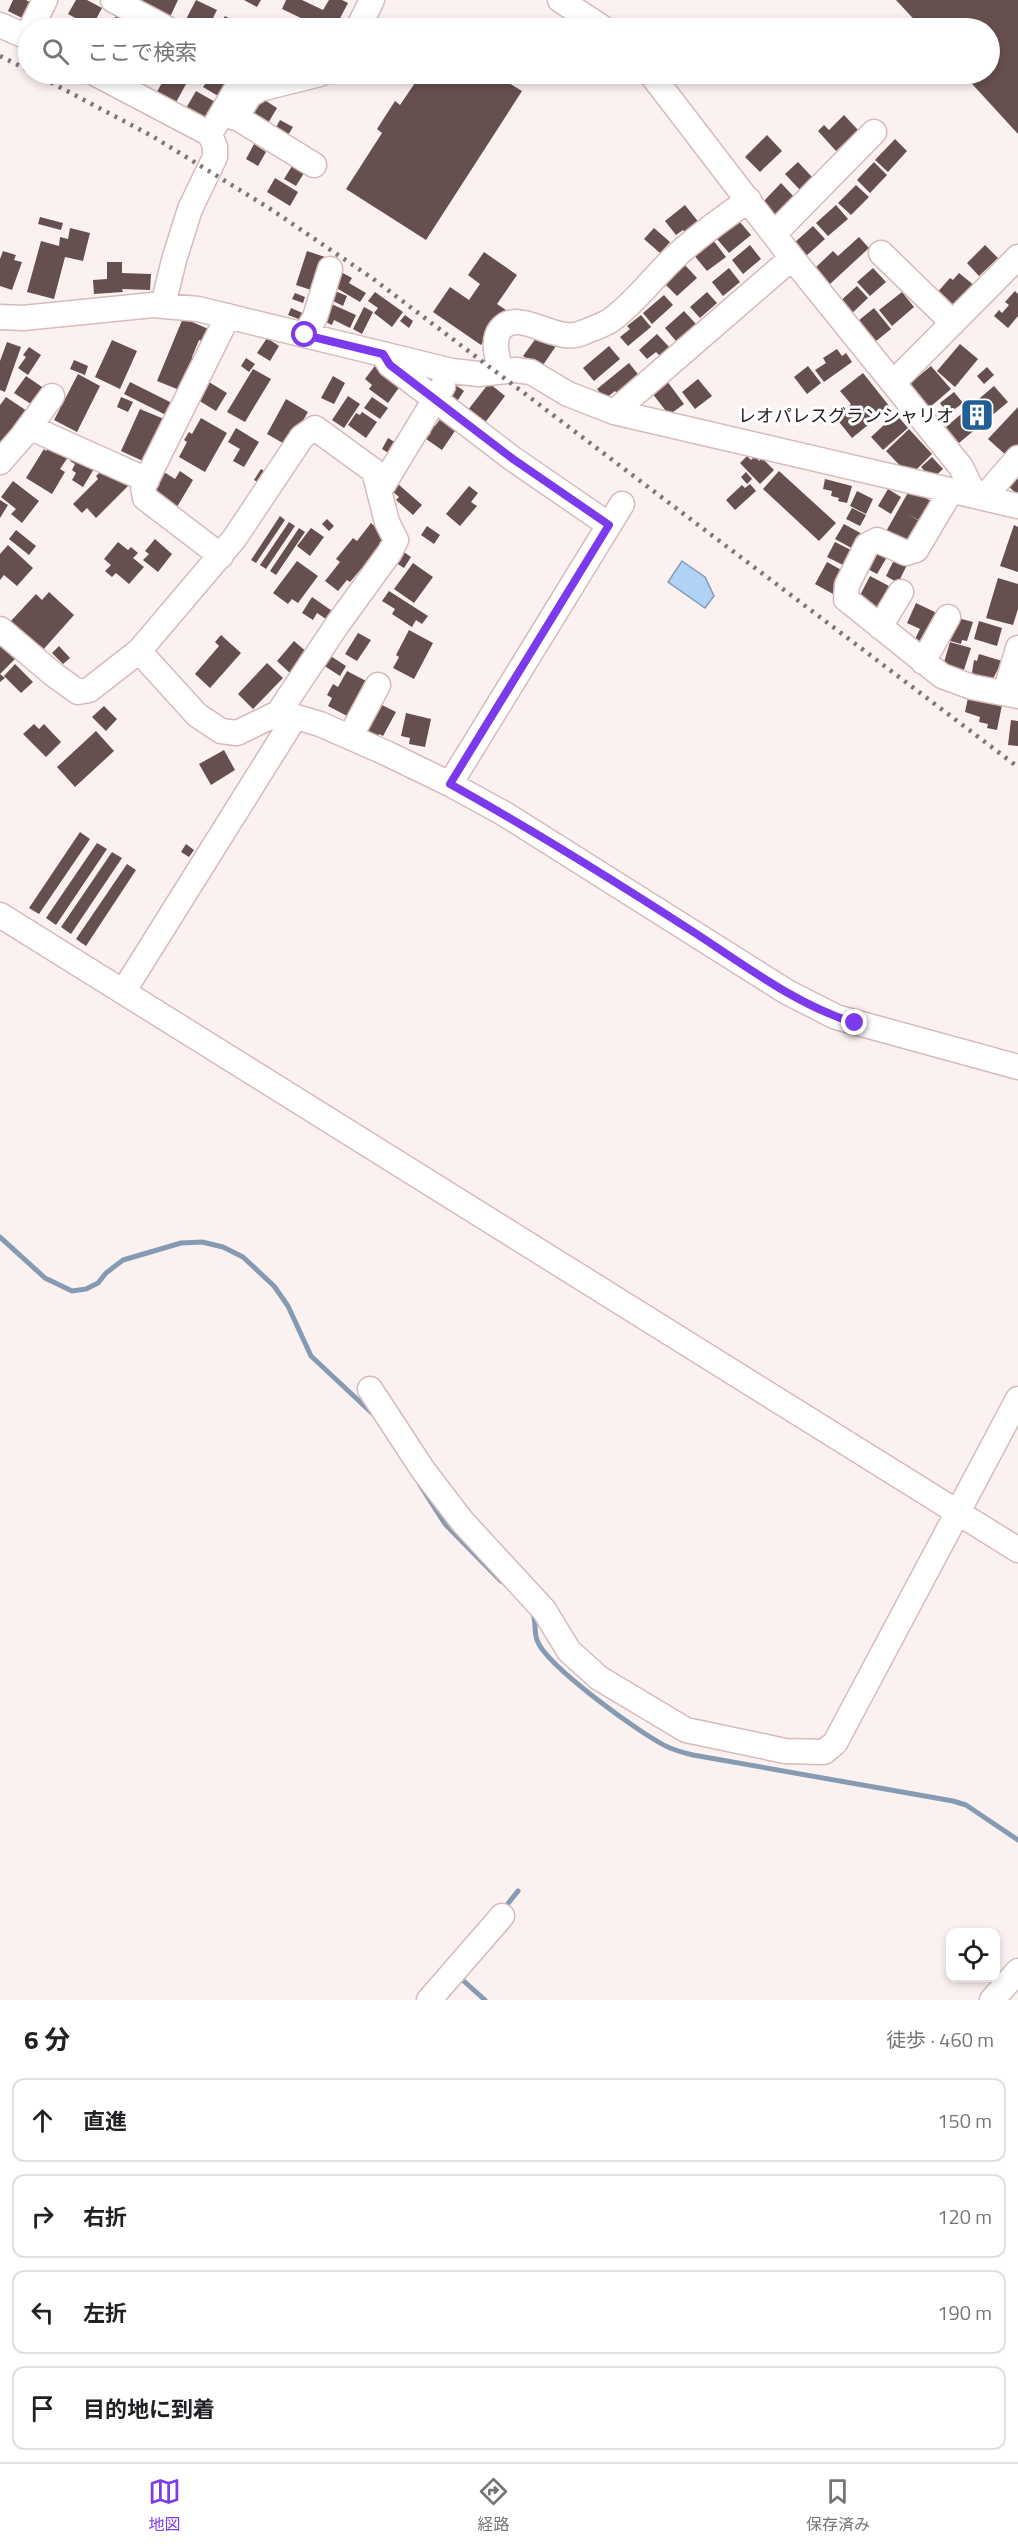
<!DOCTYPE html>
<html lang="ja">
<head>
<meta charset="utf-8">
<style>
	body { margin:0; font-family:"Titillium Web","Noto Sans JP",sans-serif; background:#f6f6f6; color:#202124 }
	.controls { position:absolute; right:18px; bottom:18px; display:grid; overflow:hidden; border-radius:12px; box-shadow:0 3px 9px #0003 }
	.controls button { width:54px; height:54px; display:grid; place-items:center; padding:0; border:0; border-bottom:2px solid #e0e0e0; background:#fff; color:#202124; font:30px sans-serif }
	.stop { position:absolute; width:18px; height:18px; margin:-14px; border:4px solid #7c3aed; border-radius:50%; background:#fff }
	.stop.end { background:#7c3aed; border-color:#fff; box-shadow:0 2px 6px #0008 }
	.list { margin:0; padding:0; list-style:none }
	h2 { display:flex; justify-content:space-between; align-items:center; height:78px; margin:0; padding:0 24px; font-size:26px }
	h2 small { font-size:20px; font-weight:400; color:#757577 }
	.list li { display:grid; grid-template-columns:39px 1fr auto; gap:18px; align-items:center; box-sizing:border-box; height:84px; margin:0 12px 12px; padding:0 12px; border:2px solid #e0e0e0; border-radius:12px }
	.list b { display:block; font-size:22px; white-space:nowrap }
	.list em { font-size:20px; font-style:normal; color:#757577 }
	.icon { flex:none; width:33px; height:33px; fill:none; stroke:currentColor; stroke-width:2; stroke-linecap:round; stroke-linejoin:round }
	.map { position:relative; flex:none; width:1018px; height:2000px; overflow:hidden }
	.search { position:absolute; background:#fff; box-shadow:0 3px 9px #0003; left:18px; right:18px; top:18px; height:66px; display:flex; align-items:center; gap:15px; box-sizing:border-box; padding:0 21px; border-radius:33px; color:#757577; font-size:22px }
	.sheet { height:462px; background:#fff }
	nav { display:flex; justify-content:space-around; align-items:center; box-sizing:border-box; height:84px; border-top:2px solid #e0e0e0; background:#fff; font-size:16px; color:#757577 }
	nav a { display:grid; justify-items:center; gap:3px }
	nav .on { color:#7c3aed }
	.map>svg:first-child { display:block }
	.water { fill:#afd2f6; stroke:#859bb4; stroke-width:1.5 }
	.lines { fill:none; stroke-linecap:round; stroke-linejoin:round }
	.stream { stroke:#859bb4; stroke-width:5 }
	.building { fill:#664f4f }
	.minor-casing { stroke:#d6bbbb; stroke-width:27 }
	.minor { stroke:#fff; stroke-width:24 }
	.rail { stroke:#7f7575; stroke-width:4.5; stroke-dasharray:3 6; stroke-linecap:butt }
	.route { stroke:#7c3aed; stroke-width:8 }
	.labels { text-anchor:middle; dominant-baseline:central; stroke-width:6; stroke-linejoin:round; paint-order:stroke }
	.poi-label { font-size:18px; fill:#231a1a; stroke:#fff; text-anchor:end }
</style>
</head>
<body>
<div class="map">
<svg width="1018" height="2000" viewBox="0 0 1018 2000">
	<rect width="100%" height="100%" fill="#fcf1f1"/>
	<path class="water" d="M682,561L705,577L714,596L705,608L668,582Z"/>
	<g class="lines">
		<path class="stream" d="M0,1237L45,1278L72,1291L86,1289L98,1283L106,1273L123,1260L181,1243L202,1242L223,1247L243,1257L274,1286L288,1306L311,1356L374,1415
			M420,1485L445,1524L501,1581
			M533,1613C536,1622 534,1632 537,1640C545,1665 644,1737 670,1748C677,1751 685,1753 693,1755L953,1801L966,1805L1018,1840
			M502,1911L518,1891
			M457,1975L485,2000"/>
	</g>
	<path class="building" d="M13,0H26L32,3L24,19L8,11Z
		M76,0H87L102,8L92,27L68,14Z
		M142,0H178L170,17L141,2Z
		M196,0L217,10L208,28H190L183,25Z
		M244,0H261L257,7Z
		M286,0H302L323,10L329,0H342L348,3L335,28H322L282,9Z
		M896,0H1018V134L963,74H990V28H922Z
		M117,14L132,21L128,28H110Z
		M225,16L245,27L244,28H218Z
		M122,74H149L143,85Z
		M167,74L186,84L173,108L154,97Z
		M212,74L231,75L218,96L203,87Z
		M421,74H494L522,91L426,240L346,189L382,133L377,129L395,101L400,105Z
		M196,91L217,103L205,122L185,110Z
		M263,99L277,108L264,130L249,121Z
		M844,115L858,130L836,151L818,131L824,125L829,130Z
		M280,120L293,127L285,140L273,133Z
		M767,135L782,151L760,172L745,157Z
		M895,139L907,151L888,172L875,160Z
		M254,144L266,152L258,166L246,159Z
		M798,162L813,178L800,190L785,174Z
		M874,162L887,175L870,193L857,180Z
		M292,166L304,173L296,186L284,179Z
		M275,178L298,192L290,206L267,192Z
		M781,183L794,197L774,217L761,204Z
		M856,185L869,197L851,215L838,203Z
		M685,205L700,224L687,235L683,230L676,235L665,221Z
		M836,205L848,219L828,236L816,223Z
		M40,217L63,223L61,230L38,224Z
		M739,221L751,235L729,253L717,239Z
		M813,226L825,239L805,257L793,244Z
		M70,228L90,233L83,261L65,257L54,299L27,292L41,241L59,246L60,237L68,239Z
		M654,228L670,242L660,253L644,239Z
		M859,237L869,248L830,284L815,268L833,251L838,256Z
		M713,240L726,257L707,271L693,254Z
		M750,245L761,259L743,274L732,260Z
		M985,245L998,258L979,276L967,263Z
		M3,251L16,255L14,260L22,262L12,290L0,286V259Z
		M307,251L325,257L314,291L296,285Z
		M484,252L517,275L497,304L506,310L481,345L433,312L450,287L469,300L480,284L468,275Z
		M107,262H122V273L151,274L150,290L122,289L123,292L94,294L93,280L107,279Z
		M683,263L697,278L677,296L663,282Z
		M729,268L740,282L723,296L712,282Z
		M873,268L886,282L870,296L857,282Z
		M341,272L352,278L349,283L366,293L360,302L333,286Z
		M959,273L975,286L955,309L936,294L950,278L953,280Z
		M857,286L868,298L850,315L838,303Z
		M335,291L347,296L343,306L331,300Z
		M1015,291L1018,294V316L1008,328L994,316L999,310L1002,313L1009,305L1005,302Z
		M375,292L403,312L392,327L374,313L378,308L368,301Z
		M707,292L717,303L700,318L690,307Z
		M902,292L914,307L892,326L879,310Z
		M295,293L305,297L303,303L292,299Z
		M664,295L673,305L652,324L643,313Z
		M327,302L356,315L350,328L334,320L332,325L319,319Z
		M364,307L373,312L362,334L353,329Z
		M291,308L307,315L304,321L288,315Z
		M874,308L891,329L875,342L858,321Z
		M684,311L696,324L676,341L665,328Z
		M405,315L413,321L409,328L400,321Z
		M641,315L651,327L628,346L620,337L630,329L627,326Z
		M183,318L213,331L208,344L199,340L192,357L196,358L182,391L157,381Z
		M539,334L556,346L541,368L523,356Z
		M657,334L671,349L661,357L656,352L647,359L639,350Z
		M267,338L279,346L270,361L257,353Z
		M112,340L137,351L120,389L95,377Z
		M7,342L21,347L5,392L0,390V361Z
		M960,344L978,359L955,387L937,371Z
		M609,346L620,359L594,381L583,368Z
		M29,347L41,355L28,375L18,368L26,357L23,355Z
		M837,349L842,356L846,353L852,362L824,382L815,370L826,363L823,358Z
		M246,358L255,364L249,372L241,366Z
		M74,360L88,366L85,375L70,369Z
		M377,363L403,382L388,403L369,389L372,385L365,379Z
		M629,363L641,378L619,396L615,391L605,399L597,389Z
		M808,366L821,383L807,394L794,377Z
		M931,366L951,389L929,408L909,384Z
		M987,367L994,375L984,384L977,376Z
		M253,369L271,379L245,422L227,412Z
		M863,373L890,407L852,438L835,417L851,404L840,391Z
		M78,374L100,386L77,432L54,420Z
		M26,376L45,389L34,406L14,393Z
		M333,376L345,383L334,404L321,398Z
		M204,379L227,393L216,411L193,397Z
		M698,379L712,396L695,409L682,392Z
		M667,381L684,404L669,415L652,393Z
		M130,382L176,405L170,417L124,394Z
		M489,383L505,396L481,428L464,415Z
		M454,384L464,391L454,406L444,400Z
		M994,386L1008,402L959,443L946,427Z
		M954,392L963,403L948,414L940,403Z
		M348,396L360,404L344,428L332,420Z
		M6,397L27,411L0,445V405Z
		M121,397L133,402L128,412L117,407Z
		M372,397L388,408L380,419L364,408Z
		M286,399L308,412L288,446L267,434Z
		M1018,407V445L1008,457L988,439Z
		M140,409L164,419L145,462L121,451Z
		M362,412L377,422L366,438L348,425L356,413L360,415Z
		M444,414L459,425L442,450L426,439L431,433L428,430L432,424L435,426Z
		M896,414L908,428L883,450L871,437Z
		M201,418L227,433L205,472L179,457L187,442L184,440L189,432L192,434Z
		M236,428L259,442L244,467L233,461L240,449L228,442Z
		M909,429L932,454L910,476L886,451Z
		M388,438L400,445L393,456L382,449Z
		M52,442L68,457L60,469L65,472L52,494L26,478L44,449L46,451Z
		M75,453L97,464L83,487L72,480L76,473L72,470L75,464L70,461Z
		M747,456L751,460L755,456L759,461L762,458L774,470L760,484L740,463Z
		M932,457L943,469L932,479L921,467Z
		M261,469L269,474L263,485L254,480Z
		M102,470L131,483L96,518L87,508L82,513L73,504L98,479L96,476Z
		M180,471L193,480L177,507L152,492L164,472L175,479Z
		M779,471L836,523L819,541L763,489Z
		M746,472L752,479L747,484L741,477Z
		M1018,473V493L1017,494L1007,485Z
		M825,479L852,486L847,503L838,501L839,498L831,496L832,491L823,489Z
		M13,481L39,501L22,523L11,514L16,509L1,497Z
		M398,484L422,505L413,515L396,500L399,497L392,491Z
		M750,484L756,491L735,510L726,500L742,485L745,488Z
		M469,486L478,493L471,502L477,506L460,526L446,514Z
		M888,489L901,497L891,514L878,506Z
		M910,489L931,501L920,521L908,514L919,521L903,546L884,535Z
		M857,491L873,499L866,514L850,506Z
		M0,500L8,505L0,518Z
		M852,508L866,515L860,526L846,519Z
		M280,516L285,520L256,563L251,560Z
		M327,519L334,526L329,531L322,524Z
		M289,522L295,526L266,569L260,565Z
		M371,523L388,537L367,574L361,569L350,582L347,580L338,591L325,581L340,562L336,559L353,538L357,541Z
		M844,524L864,535L855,550L835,539Z
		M1014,525L1018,527V572L1000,566Z
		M427,526L440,535L434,544L421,535Z
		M299,528L305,532L276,575L270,571Z
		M311,528L324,537L310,556L297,546Z
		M16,530L36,546L29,555L9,539Z
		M155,539L172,554L158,572L143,560L149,554L145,551Z
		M118,542L128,550L131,547L138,553L133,558L144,567L129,584L116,573L112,577L105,571L111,565L104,559Z
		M835,542L855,552L847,567L827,557Z
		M8,545L33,568L17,586L4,575L0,580V554Z
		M398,548L411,557L404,568L390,559Z
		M874,550L887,557L877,574L864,567Z
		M895,558L907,565L898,583L886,576Z
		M297,561L318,576L298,603L292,599L288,604L273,593Z
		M827,562L845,572L833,594L815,584Z
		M413,563L433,577L414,603L394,589Z
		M870,576L889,586L876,611L857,601Z
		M998,578L1018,584V609L1013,625L986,618Z
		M389,591L428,616L422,624L416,620L412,627L392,614L395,609L382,601Z
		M49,592L74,615L42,651L10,622L36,594L42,600Z
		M312,597L335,613L329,621L317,613L313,620L302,613Z
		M916,603L941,615L924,651L912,645L920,629L907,623Z
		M954,617L973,622L967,641L962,640L961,644L947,640Z
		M979,621L1002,628L997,646L974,639Z
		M409,630L433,643L414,679L393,668L399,657L396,655Z
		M358,633L371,640L357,661L345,654Z
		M221,635L241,653L210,688L195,674L219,646L215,642Z
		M0,638L19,655L0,674L5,678L0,682Z
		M294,641L309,654L291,674L277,661Z
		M950,642L971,648L962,676L942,669Z
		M59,646L70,658L63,664L52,653Z
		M979,654L1002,661L993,679L988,678L987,683L971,679L974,660L977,661Z
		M329,655L346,666L340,676L323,665Z
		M267,663L283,678L253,709L238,694Z
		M15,664L33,682L21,693L4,676Z
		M347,671L368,682L349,717L328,706L332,698L327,695L333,684L338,687Z
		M969,693L1003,700L997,730L987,728L988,724L979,722L980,717L965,712Z
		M376,702L396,712L383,736L379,734L375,742L359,733Z
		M104,706L117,719L106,731L92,717Z
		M406,713L431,719L425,747L409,744L410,738L401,736Z
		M1011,720L1018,721V746L1008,745Z
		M34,724L39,729L44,724L61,742L46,757L23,734Z
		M96,731L114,751L75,787L57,767Z
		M224,750L235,770L211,785L199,764Z
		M80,832L90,839L39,914L29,908Z
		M97,843L107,849L56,925L46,918Z
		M186,844L194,850L189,857L181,852Z
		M112,852L122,858L71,934L61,927Z
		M127,864L136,870L86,946L76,939Z"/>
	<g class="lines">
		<g class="minor-casing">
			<path id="minor" d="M113,0L166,28
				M560,0L603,28
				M0,25L27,37
				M31,28L45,0
				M358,28L372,0
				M96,74L210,134
				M651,74L792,258L961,467L975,496
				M236,117L314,165
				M235,118L250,95L260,89L320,74
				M774,234L874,132
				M881,253L953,323
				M163,305L174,260L190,209L215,157V147L210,134L245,74
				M0,317L23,318L153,305L198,309L452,371L479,374L516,370L531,372L568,394L614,412L1018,506
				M305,335L315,317L330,269
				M383,354L390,365L513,459L609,525
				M501,370C497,358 492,341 500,330C518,306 556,345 582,333C591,329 602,326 611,320C636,302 654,276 676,256C699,235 724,217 749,200
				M893,383L1018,257
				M614,412L792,258
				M29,427L147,480
				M0,462L21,438L52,396
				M380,490L443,386
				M951,491L916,550L906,553L877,540L867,545L847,585L846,599L942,676L972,687L1018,696
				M984,497L1018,458
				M221,556L145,498L143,487L228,316
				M880,627L901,592
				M0,629L53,674L78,692L89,690L139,651L197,715L221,731L237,733L274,715L286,714L320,724L386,753L450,784L503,813L787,992L836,1017L1018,1067
				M139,651L234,539L302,437L315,428L374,471L387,522L396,540L390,552L337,625L277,715
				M923,662L948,617
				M1005,693L1018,648
				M350,737L378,685
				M450,784L622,504
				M0,915L1018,1550
				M123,992L295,717
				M370,1389L423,1470L462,1521L544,1610L569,1651L599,1678L686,1730L785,1751L824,1752L835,1743L1018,1399
				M429,2000L502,1916
				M992,2000L1018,1971"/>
		</g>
		<use href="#minor" class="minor"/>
		<path class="rail" d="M0,56L28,70
			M35,74L152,136L269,208L372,278L1018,767"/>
	</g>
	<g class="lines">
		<path class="route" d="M305,335L383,354L390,365L513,459L609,525L450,784C533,830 613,880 692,931C743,964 796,1005 855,1023"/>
	</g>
	<defs>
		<g id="building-square" transform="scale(1.725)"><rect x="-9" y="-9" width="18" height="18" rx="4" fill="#225e95" stroke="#fff"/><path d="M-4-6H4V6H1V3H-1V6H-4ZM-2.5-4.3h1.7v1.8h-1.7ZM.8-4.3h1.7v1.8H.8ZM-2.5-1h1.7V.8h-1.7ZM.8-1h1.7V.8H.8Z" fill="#fff"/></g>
	</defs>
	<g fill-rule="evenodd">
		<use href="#building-square" x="977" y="415"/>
	</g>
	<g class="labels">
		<g class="poi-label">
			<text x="954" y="415">レオパレスグランシャリオ</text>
		</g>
	</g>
</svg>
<div class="controls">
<button><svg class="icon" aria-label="locate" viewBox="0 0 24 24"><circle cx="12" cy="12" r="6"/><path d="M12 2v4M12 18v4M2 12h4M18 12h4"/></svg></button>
</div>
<div class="stop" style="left:305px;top:335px"></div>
<div class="stop end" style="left:855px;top:1023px"></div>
<div class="search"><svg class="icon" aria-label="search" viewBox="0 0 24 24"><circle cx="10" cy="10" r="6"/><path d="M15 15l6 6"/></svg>ここで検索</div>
</div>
<section class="sheet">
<h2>6 分<small>徒歩 · 460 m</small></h2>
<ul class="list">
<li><svg class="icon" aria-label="ahead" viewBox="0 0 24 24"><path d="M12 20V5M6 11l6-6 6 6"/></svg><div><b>直進</b></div><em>150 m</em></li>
<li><svg class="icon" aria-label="right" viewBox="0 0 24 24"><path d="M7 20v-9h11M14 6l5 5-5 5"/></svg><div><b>右折</b></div><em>120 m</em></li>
<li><svg class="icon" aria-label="left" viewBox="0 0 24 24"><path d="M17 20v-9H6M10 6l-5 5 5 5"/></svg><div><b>左折</b></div><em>190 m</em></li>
<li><svg class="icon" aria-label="arrive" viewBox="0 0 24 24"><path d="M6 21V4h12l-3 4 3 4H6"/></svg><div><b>目的地に到着</b></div></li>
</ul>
</section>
<nav>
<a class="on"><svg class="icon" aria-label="map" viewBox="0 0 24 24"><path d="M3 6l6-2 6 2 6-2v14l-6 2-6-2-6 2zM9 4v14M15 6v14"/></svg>地図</a>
<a><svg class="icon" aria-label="directions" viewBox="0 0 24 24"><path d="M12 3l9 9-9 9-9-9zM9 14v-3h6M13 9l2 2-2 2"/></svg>経路</a>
<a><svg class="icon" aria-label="saved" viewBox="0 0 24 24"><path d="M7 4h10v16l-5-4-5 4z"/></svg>保存済み</a>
</nav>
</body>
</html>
